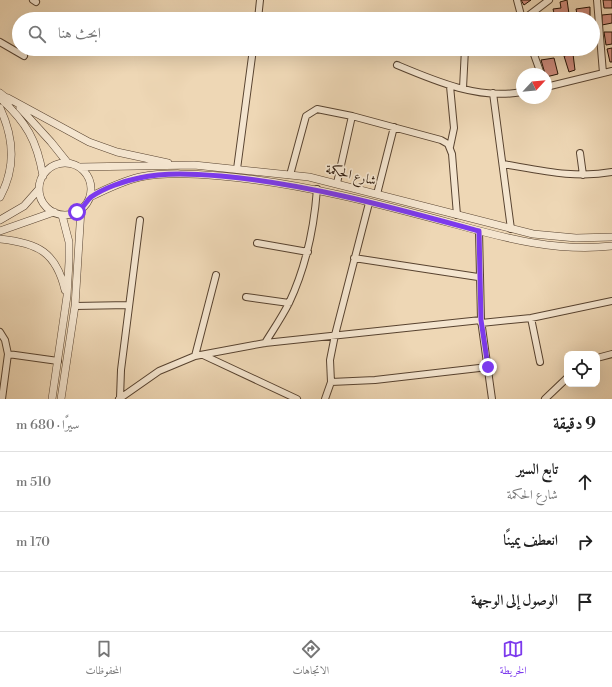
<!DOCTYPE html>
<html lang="ar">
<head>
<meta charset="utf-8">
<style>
	body { margin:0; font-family:"Libre Bodoni",Amiri,serif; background:#f6f6f6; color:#222; direction:rtl }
	.controls { position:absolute; right:12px; bottom:12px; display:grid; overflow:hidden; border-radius:8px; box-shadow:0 4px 16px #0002 }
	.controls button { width:36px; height:36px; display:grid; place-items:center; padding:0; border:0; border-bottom:1px solid #e0e0e0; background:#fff; color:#222; font:20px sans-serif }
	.compass { position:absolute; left:516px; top:68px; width:36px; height:36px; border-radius:50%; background:#fff; box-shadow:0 4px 16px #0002; rotate:64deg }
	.stop { position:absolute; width:12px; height:12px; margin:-9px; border:3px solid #7c3aed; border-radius:50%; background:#fff }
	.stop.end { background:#7c3aed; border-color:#fff; box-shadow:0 1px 4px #0008 }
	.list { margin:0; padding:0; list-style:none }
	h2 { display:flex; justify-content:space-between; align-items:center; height:52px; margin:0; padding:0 16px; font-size:17px }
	h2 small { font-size:13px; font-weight:400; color:#767676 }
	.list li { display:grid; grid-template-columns:26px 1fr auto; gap:12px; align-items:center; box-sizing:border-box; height:60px; padding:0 16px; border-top:1px solid #e0e0e0 }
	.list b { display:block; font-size:15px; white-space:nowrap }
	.list p { margin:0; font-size:13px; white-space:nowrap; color:#767676 }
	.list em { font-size:13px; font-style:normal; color:#767676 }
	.icon { flex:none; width:22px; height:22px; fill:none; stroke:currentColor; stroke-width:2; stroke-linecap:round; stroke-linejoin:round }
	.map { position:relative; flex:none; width:612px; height:399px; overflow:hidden; direction:ltr }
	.search { position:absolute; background:#fff; box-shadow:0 4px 16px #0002; left:12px; right:12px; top:12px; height:44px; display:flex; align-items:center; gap:10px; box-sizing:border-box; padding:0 14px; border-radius:22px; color:#767676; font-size:15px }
	.sheet { height:232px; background:#fff }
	nav { display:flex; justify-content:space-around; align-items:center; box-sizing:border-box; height:56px; border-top:1px solid #e0e0e0; background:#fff; font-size:11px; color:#767676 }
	nav a { display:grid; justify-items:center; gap:2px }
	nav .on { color:#7c3aed }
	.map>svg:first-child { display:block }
	.building { fill:#d08c7d; stroke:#261204 }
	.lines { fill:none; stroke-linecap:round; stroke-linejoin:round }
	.minor-casing { stroke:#584330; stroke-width:8 }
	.tertiary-casing { stroke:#584330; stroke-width:8 }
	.minor { stroke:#f4e5cf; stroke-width:6 }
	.tertiary { stroke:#f4e5cf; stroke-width:7 }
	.route { stroke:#7c3aed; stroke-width:5 }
	.labels { text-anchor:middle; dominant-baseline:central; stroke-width:3.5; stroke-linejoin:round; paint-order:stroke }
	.street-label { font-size:13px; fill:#261204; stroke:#f4e5cf }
</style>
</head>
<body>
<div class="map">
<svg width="612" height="399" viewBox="0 0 612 399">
	<rect width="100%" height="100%" fill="#eed7b5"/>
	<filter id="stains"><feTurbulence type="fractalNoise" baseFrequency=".005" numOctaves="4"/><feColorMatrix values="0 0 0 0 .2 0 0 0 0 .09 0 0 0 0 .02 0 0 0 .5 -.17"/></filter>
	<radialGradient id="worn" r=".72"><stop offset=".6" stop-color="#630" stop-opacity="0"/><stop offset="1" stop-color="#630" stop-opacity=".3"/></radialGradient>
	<path class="building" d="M521,0H531L524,5Z
		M567,0L569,14L555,17L553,9L561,8L560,2Z
		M603,0H612V8H604Z
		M590,7V17L578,19L576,9Z
		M612,14V23L602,25V15Z
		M604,32H612V44L606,45Z
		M612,48V62H610L607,49Z
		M573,54L575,70L569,72L564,56Z
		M554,58L558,74L546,77L541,60Z"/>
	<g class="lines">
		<g class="minor-casing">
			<path id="minor" d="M33,0L36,2
				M517,0L522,19
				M597,0L603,73
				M258,19L260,0
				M487,19H510
				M524,19L549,0
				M0,42L24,56
				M532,49L541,74
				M397,65C435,81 479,100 522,92
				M546,87L612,71
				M463,88L465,49
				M493,93L511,229
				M450,147L454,128L450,86
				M580,153L583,175
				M503,164C539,170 576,179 612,172
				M237,169L253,49
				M290,175L306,116L317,109L352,116L441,140L448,144L452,154L457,215
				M337,183L352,116
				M377,194L394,127
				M479,231L481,320L492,399
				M257,243L308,252
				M354,258L478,277
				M246,297L289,303
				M75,306L129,305
				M531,318L540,362
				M481,323L531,318L612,301
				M0,332L5,340L8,354
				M265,343C273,330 282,317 289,303C306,267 314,229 317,189
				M203,355L297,399
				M195,356L216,275
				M597,358L612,354
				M331,382L375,380L488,367
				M120,398L121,370L140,220
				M2,399L8,354L58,361
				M119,399L159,371L195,356L265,343L481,320
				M325,399L331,382L330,360L335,335L369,203
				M545,399L567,378"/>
		</g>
		<g class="tertiary-casing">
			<path id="tertiary" d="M0,93L10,101
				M0,98C26,122 37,140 43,176
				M8,98L89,142L117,152L168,163
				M0,108C14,138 16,168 0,197
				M20,108L51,142L67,162
				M39 189a26 26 0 1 1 52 0a26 26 0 1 1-52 0Z
				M80,167L194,165L309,177L533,234L576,238L612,237
				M90,197C106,189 123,181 140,177C166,172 195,174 221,176C302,183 380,204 458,225C508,239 559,252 612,246
				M0,220L24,206L39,189
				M0,231L54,212
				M0,239C38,243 56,252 65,290
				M52,399L67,296L69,262V242L62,215
				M61,399L75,306L81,209"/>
		</g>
		<use href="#minor" class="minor"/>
		<use href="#tertiary" class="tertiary"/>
	</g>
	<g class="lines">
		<path class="route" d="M77,212C84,208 86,201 91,197C104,188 124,181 139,178C165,172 195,174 221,176C309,184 394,208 479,231L481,320L488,367"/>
	</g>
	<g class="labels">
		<g class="street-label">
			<text transform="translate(351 175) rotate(14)">شارع الحكمة</text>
		</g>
	</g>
	<rect width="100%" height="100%" filter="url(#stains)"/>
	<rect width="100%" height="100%" fill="url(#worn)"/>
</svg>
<div class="controls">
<button><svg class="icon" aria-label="locate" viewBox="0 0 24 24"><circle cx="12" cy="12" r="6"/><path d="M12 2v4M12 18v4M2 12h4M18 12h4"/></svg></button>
</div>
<svg class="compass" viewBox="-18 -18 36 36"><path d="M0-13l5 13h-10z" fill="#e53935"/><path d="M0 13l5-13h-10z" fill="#767676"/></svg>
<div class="stop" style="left:77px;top:212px"></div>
<div class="stop end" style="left:488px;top:367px"></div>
<div class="search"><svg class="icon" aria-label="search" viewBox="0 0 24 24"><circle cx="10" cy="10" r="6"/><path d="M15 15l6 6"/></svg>ابحث هنا</div>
</div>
<section class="sheet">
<h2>9 دقيقة<small>سيرًا · 680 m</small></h2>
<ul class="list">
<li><svg class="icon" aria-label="ahead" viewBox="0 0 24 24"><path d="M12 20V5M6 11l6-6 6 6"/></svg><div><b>تابع السير</b><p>شارع الحكمة</p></div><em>510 m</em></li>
<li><svg class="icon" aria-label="right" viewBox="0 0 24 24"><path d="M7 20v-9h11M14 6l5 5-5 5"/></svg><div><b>انعطف يمينًا</b></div><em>170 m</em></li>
<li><svg class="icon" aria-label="arrive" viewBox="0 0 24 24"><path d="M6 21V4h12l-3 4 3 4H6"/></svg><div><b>الوصول إلى الوجهة</b></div></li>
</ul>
</section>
<nav>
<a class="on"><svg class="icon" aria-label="map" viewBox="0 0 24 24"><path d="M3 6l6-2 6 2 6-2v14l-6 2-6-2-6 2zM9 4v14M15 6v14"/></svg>الخريطة</a>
<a><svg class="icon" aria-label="directions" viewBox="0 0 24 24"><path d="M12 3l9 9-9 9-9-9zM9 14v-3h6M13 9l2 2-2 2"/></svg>الاتجاهات</a>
<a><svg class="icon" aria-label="saved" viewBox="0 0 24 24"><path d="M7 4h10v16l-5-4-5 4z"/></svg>المحفوظات</a>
</nav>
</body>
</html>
